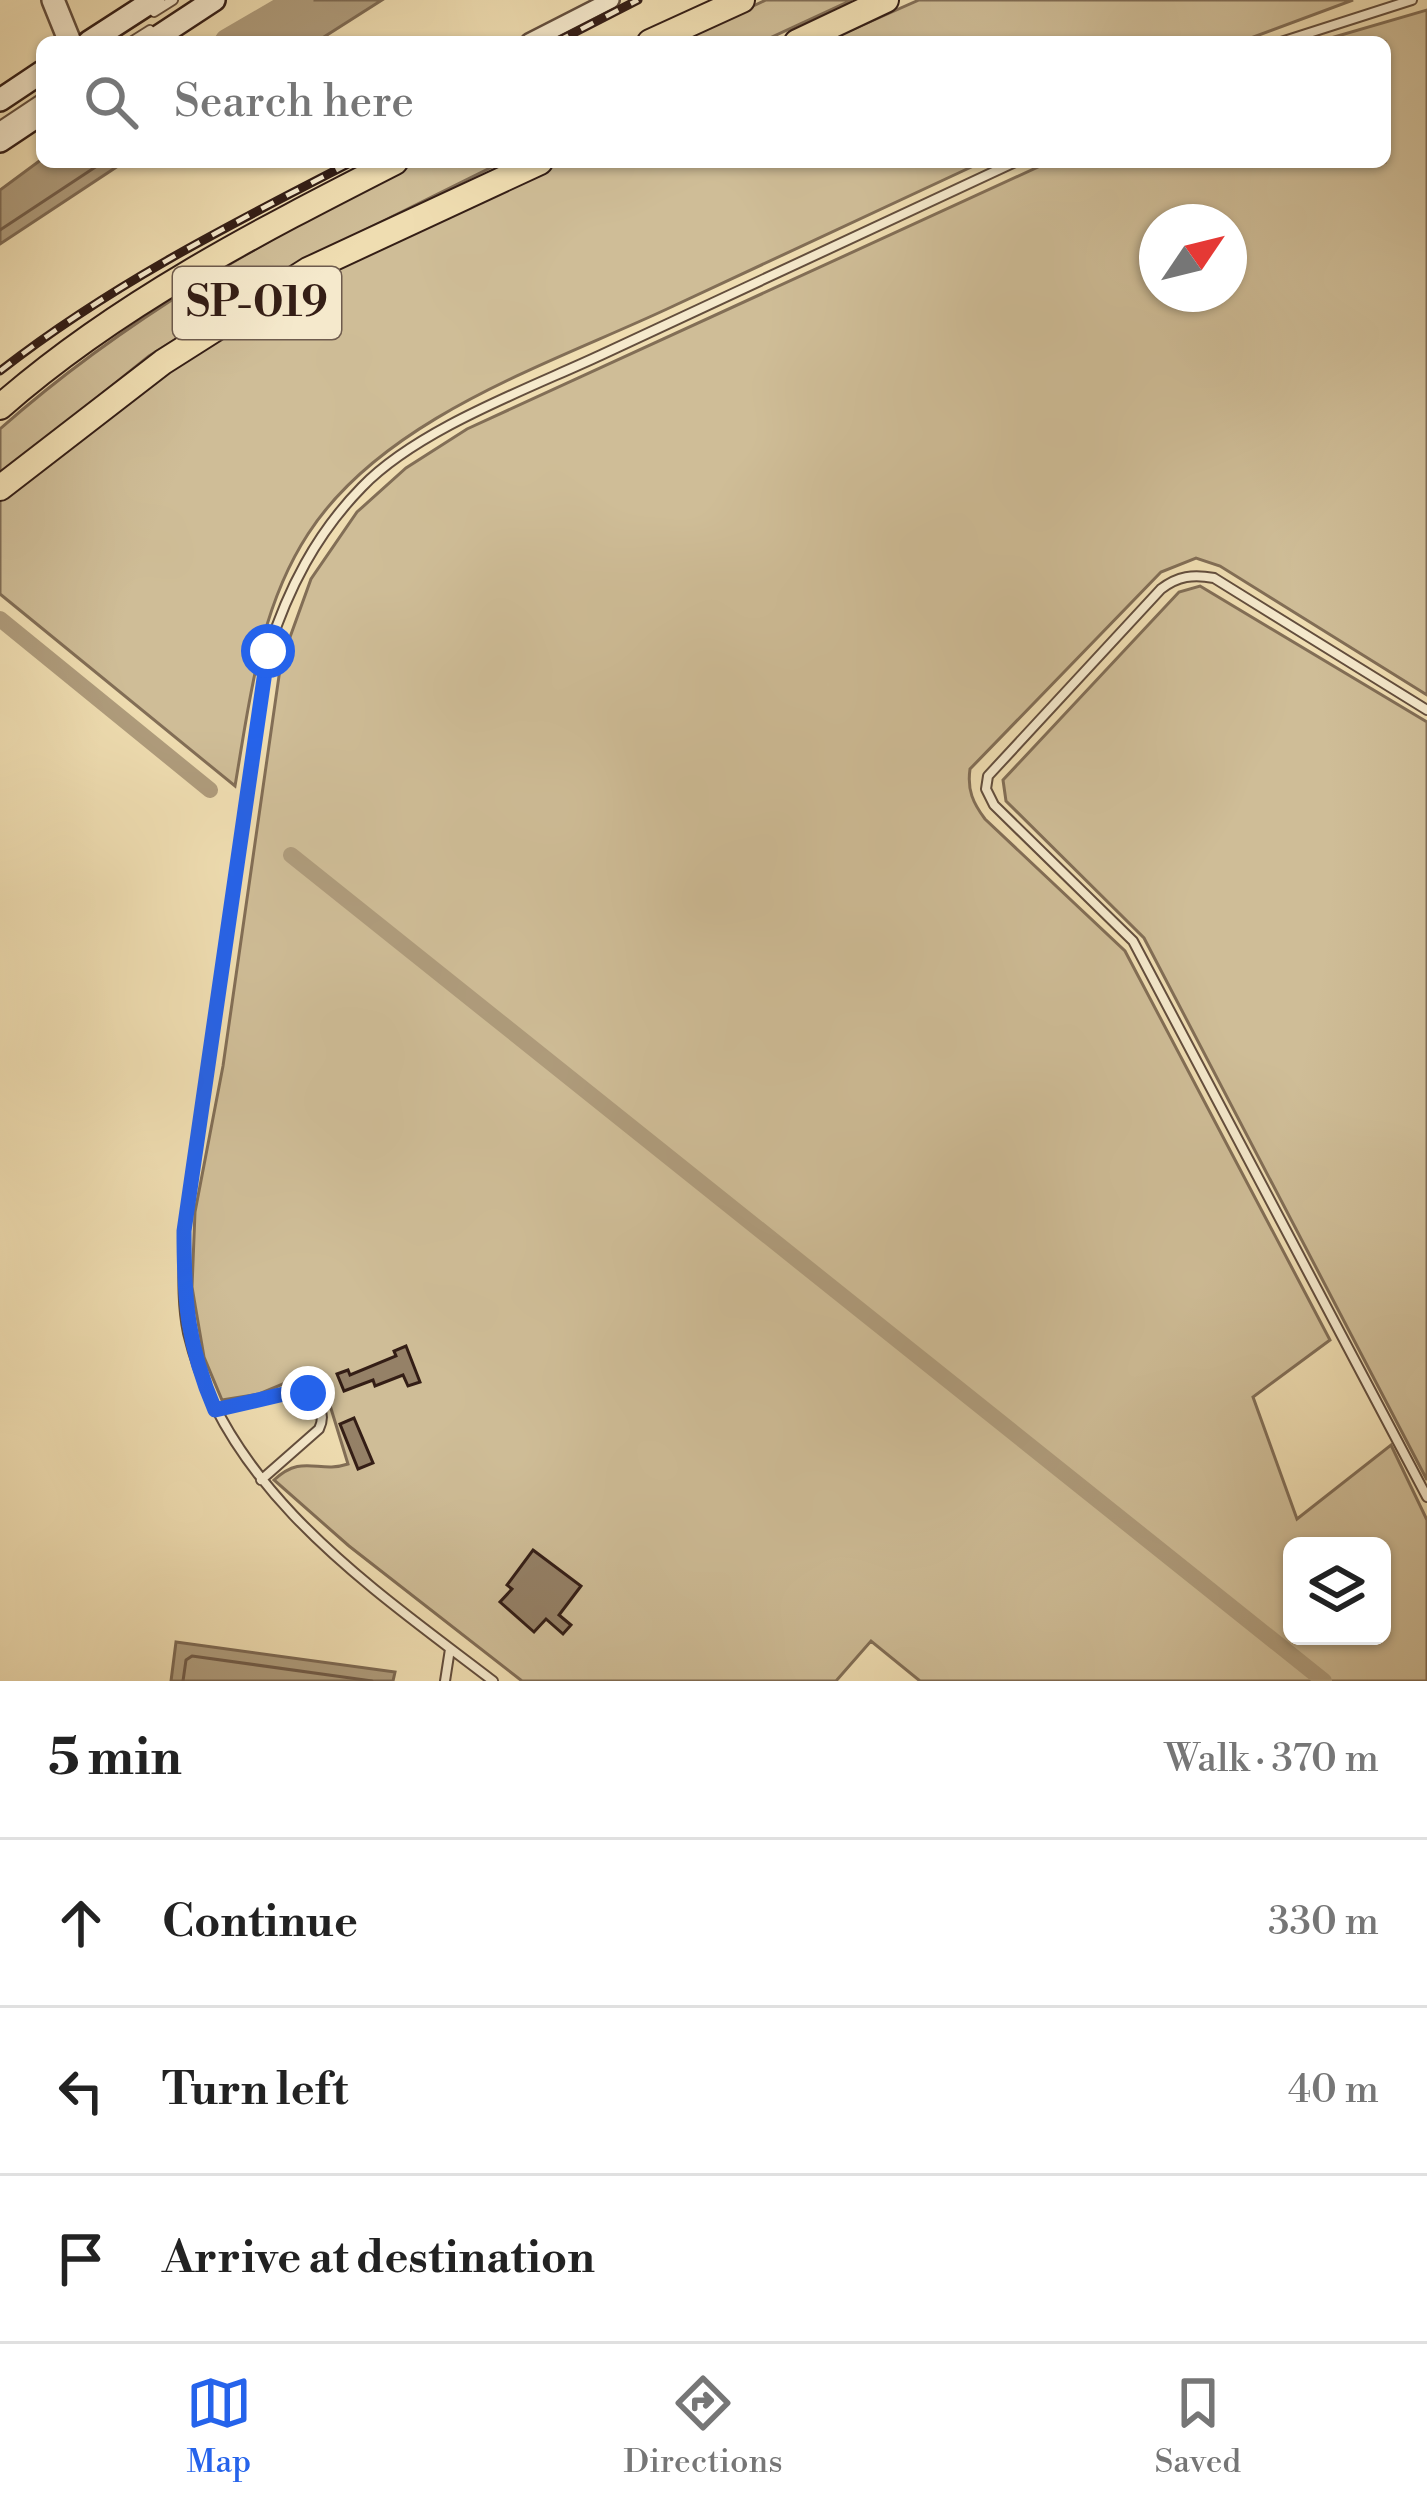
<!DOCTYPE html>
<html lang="en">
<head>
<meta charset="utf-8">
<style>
	body { margin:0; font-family:"Libre Bodoni",serif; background:#f6f6f6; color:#222 }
	.controls { position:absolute; right:36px; bottom:36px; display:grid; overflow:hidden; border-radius:18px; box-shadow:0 3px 9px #0004 }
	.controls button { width:108px; height:108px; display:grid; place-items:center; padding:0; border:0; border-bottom:3px solid #e0e0e0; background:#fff; color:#222; font:60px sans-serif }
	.compass { position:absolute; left:1139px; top:204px; width:108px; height:108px; border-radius:50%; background:#fff; box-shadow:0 3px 9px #0004; rotate:55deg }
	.stop { position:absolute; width:36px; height:36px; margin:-27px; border:9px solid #2563eb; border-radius:50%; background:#fff }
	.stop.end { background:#2563eb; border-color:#fff; box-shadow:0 3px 12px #0008 }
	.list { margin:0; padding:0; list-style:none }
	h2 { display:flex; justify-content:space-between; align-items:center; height:156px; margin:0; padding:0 48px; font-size:51px }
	h2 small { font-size:39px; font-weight:400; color:#767676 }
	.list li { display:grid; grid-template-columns:78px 1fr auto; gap:36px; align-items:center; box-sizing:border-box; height:168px; padding:0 48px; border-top:3px solid #e0e0e0 }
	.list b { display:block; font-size:45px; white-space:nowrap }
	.list em { font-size:39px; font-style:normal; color:#767676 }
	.icon { flex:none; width:66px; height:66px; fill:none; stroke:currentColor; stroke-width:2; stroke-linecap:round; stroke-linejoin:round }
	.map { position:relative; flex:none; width:1427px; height:1681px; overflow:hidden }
	.search { position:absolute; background:#fff; box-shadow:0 3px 9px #0004; left:36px; right:36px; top:36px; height:132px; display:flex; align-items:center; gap:30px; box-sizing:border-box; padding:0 42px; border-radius:18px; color:#767676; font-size:45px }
	.sheet { height:660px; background:#fff }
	nav { display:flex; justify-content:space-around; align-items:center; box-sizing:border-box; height:168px; border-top:3px solid #e0e0e0; background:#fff; font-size:33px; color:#767676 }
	nav a { display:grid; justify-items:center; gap:6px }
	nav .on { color:#2563eb }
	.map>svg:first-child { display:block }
	.green { fill:#cfbd97; stroke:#826e56; stroke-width:3; fill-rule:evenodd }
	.water { fill:#af9c7c; stroke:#7e6a53; stroke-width:3 }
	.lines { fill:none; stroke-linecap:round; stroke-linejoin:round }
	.shore { stroke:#725d49; stroke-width:3 }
	.canal { stroke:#af9c7c; stroke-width:16 }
	.river { stroke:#af9c7c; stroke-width:27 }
	.building { fill:#958167; stroke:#341e16; stroke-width:3 }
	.service-casing { stroke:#634e3d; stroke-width:12 }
	.minor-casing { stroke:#634e3d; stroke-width:20 }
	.tertiary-casing { stroke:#634e3d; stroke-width:26 }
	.secondary-casing { stroke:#341e16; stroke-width:26 }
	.primary-casing { stroke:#341e16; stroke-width:28 }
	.service { stroke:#f5e9cc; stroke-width:8 }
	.minor { stroke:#f5e9cc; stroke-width:15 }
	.tertiary { stroke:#f5e9cc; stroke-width:21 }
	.secondary { stroke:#f5e9cc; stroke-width:21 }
	.primary { stroke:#efddb1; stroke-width:24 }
	.rail-casing { stroke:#341e16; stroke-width:9 }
	.rail { stroke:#f5e9cc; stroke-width:4.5; stroke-dasharray:14; stroke-linecap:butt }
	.route { stroke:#2563eb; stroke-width:15 }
	.labels { text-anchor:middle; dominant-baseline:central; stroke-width:10; stroke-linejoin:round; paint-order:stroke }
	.shield { fill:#f5e9cc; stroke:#6e5b4d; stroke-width:3 }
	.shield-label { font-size:42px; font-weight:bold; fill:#341e16 }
</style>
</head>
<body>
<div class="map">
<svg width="1427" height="1681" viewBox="0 0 1427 1681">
	<rect width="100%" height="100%" fill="#efddb1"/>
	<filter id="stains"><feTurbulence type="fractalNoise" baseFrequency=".00167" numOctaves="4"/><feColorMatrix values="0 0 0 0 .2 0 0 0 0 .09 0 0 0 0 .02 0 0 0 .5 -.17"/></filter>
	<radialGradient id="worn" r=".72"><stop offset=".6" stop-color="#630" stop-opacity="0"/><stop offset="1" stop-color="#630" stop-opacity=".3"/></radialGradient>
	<path class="green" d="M766,0H852L761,42H676Z
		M919,0H1353L1240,42H824Z
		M1427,10V695L1220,566L1196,558L1161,572L970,769C967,790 973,803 985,819L1125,951L1330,1340L1253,1397L1297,1519L1391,1445L1427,1520V1681H920L871,1641L836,1681H522L349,1546L274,1480C303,1453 318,1474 348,1464L321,1376L314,1371L259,1394L222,1400L204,1357L192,1287L195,1212L223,1066L281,662L311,579L357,512L406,468L467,429L1049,162H1385V42H1317ZM1157,222H1229V294H1157ZM1292,1546H1382V1636H1292Z
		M417,162H502L301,262L149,356L0,476V429C126,317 267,239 417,162Z
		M553,162H982C877,211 772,260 667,309C547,365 383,418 308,534C259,609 250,699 235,786L0,594V488L308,271Z
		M1200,586L1427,722V1480L1144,938L1006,801L1003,780L1179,592Z"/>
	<path class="water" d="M293,0H382L316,42H229Z
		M42,159L124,162L0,244V190Z
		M176,1642L395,1672L393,1681H171Z"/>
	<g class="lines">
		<path class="shore" d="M0,230L103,162
			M183,1681L186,1660L192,1656L372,1681"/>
		<path class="canal" d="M0,619L210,790
			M291,855L1324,1681"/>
		<path class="river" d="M228,42L300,0"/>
	</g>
	<path class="building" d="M406,1346L420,1382L408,1386L403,1375L375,1386L373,1380L344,1391L337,1374L348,1370L350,1375L396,1356L394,1351Z
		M354,1418L373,1463L358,1469L340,1424Z
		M533,1550L581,1586L559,1615L571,1625L563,1634L546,1619L534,1632L500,1602L512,1589L507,1585Z"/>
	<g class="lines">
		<g class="service-casing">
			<path id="service" d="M154,12L173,0
				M131,42L150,30
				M1281,42L1412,0
				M0,126L42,98
				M1427,710L1214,578C1193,574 1178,576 1161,589L988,776L986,789L994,805L1133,941L1427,1497
				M216,1410L301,1390C317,1395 327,1413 319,1429L261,1480
				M445,1681L450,1649
				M493,1681C372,1588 225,1490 188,1333C181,1300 184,1264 184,1231L268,651C288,589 316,534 362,487C418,429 528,389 601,355C739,290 877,225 1015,162"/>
		</g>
		<g class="minor-casing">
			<path id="minor" d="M529,42L611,0"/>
		</g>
		<g class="tertiary-casing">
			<path id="tertiary" d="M53,0L70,42"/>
		</g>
		<g class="secondary-casing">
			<path id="secondary" d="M89,42L154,0
				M150,42L214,0
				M0,100L42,72
				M0,141L42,113"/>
		</g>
		<g class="primary-casing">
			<path id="primary" d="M650,42L742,0
				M797,42L886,0
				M0,407C117,304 258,232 395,162
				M0,488L163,362L308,270L540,162"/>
		</g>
		<use href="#service" class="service"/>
		<use href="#minor" class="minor"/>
		<use href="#tertiary" class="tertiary"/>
		<use href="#secondary" class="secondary"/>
		<use href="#primary" class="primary"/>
		<g class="rail-casing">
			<path id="rail" d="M556,42L638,0
				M0,371C107,287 231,224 352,162"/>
		</g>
		<use href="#rail" class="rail"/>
	</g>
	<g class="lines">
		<path class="route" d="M268,651L184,1231C184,1301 187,1345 215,1410L301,1390L308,1393"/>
	</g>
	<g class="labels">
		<rect class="shield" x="173" y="267" width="168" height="72" rx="9"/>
		<g class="shield-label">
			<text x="257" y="303">SP-019</text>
		</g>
	</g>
	<rect width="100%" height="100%" filter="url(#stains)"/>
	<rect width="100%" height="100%" fill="url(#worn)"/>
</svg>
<div class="controls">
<button><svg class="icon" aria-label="layers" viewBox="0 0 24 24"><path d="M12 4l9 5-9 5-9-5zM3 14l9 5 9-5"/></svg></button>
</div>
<svg class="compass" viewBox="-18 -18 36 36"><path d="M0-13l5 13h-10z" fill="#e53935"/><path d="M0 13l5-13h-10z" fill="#767676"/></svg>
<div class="stop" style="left:268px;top:651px"></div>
<div class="stop end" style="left:308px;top:1393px"></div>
<div class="search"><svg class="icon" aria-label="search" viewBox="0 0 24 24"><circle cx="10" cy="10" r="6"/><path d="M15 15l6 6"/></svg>Search here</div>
</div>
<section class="sheet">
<h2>5 min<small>Walk · 370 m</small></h2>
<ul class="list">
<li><svg class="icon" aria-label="ahead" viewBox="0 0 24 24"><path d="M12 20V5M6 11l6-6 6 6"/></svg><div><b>Continue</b></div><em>330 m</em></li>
<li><svg class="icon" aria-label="left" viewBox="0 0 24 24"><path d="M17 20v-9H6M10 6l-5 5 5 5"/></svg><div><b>Turn left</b></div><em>40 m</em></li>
<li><svg class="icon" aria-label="arrive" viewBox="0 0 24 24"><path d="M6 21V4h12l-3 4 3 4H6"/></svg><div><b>Arrive at destination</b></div></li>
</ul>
</section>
<nav>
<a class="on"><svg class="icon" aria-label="map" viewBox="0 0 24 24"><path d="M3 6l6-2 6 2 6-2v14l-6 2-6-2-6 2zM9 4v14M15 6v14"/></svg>Map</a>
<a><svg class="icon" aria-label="directions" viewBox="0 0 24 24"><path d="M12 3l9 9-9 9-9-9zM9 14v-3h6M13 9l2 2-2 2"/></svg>Directions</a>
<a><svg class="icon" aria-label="saved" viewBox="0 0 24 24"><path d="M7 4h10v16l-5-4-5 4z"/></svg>Saved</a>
</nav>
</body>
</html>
